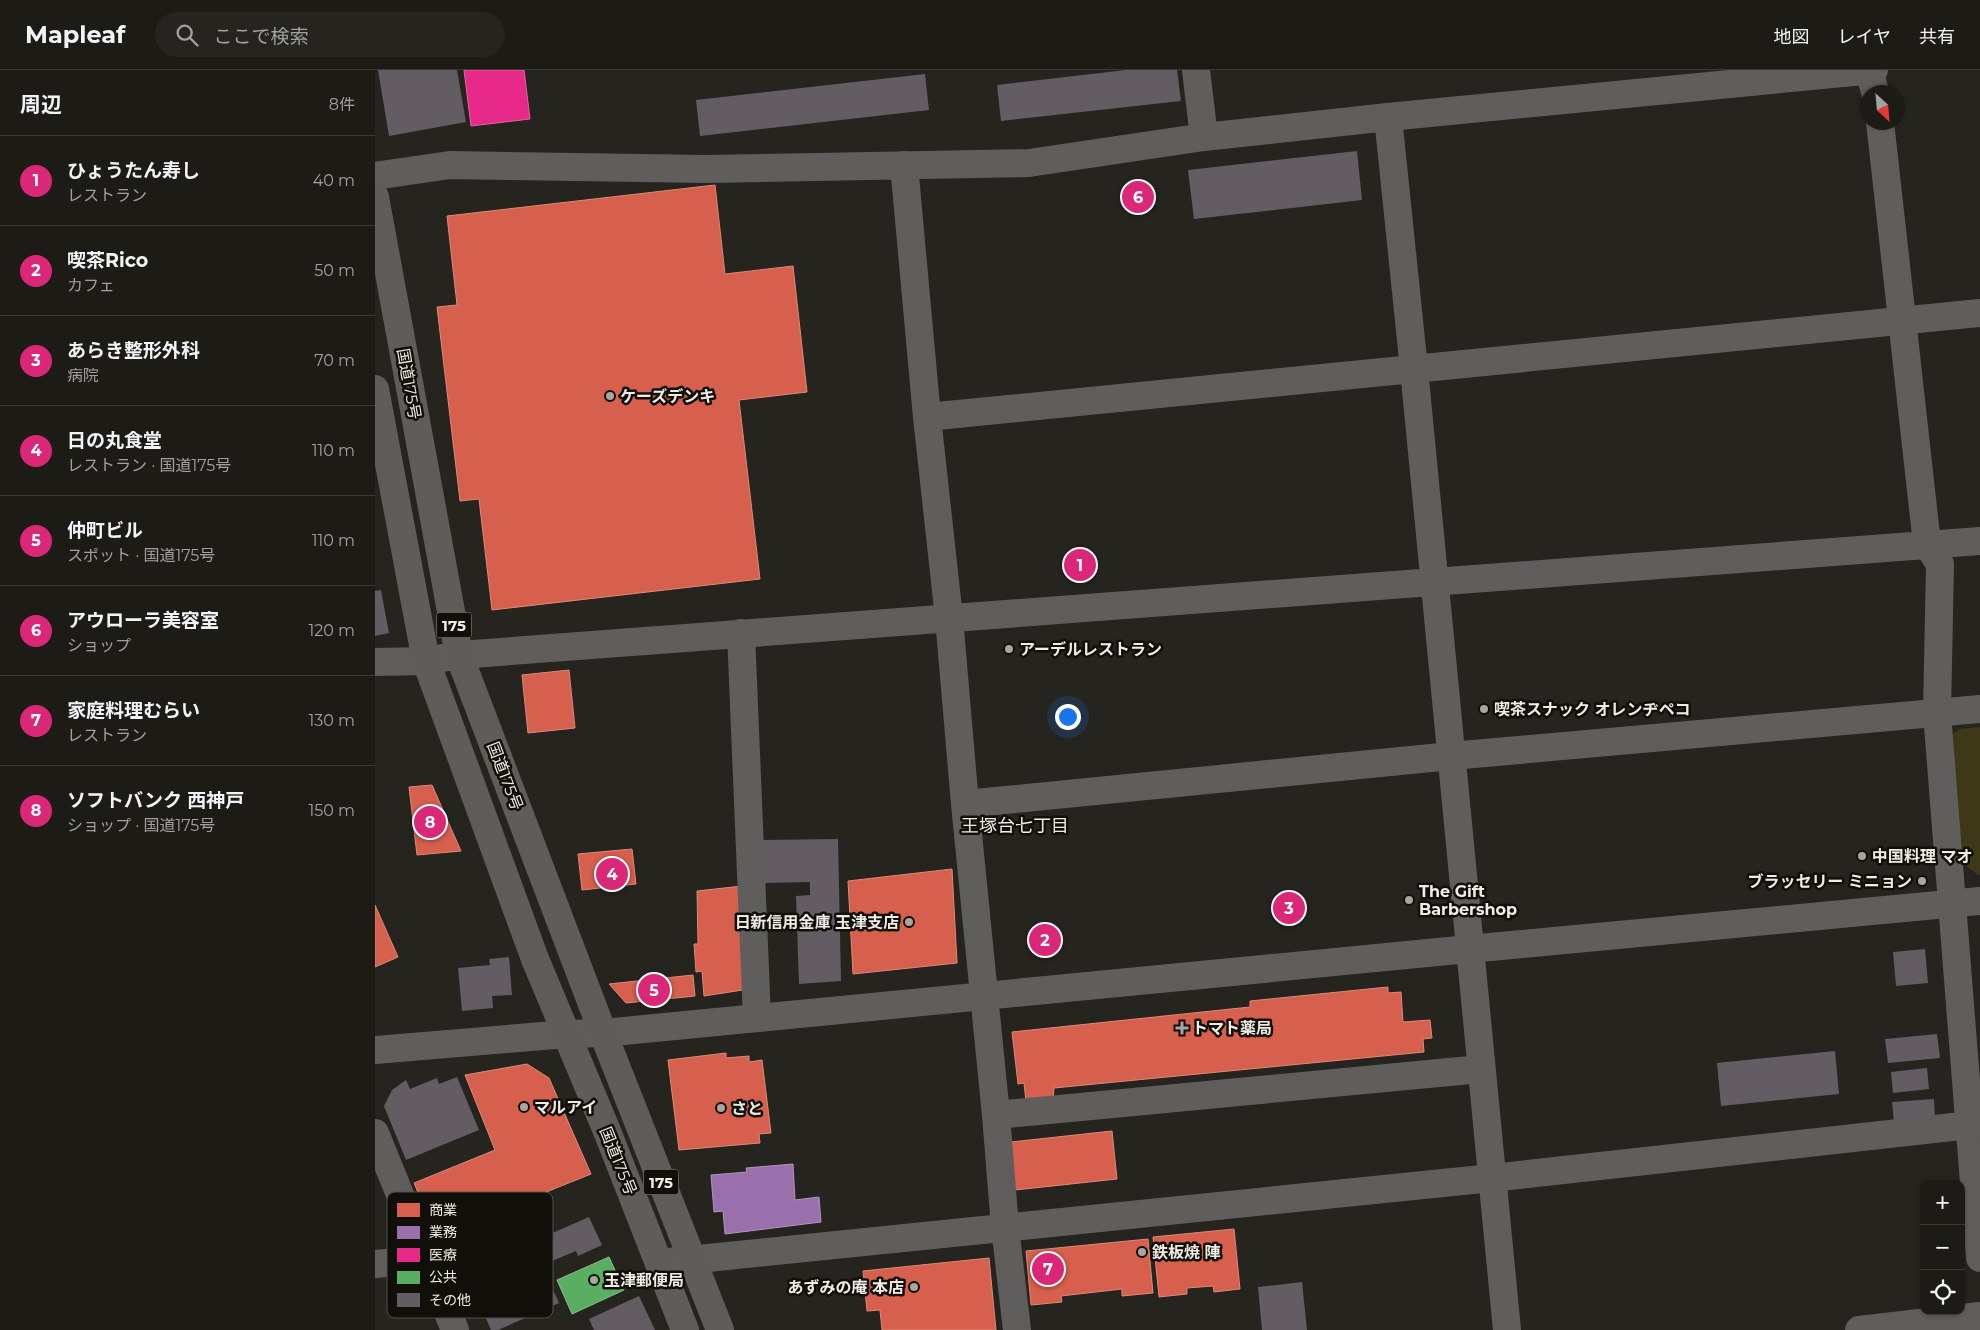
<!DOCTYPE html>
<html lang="ja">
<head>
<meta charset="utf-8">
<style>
	body { margin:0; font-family:Montserrat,"Noto Sans JP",sans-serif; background:#25241f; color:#f1f3f6 }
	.controls { position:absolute; right:15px; bottom:15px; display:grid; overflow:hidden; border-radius:10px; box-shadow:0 1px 4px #0004 }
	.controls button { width:45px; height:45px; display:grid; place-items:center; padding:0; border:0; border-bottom:1px solid #3a3935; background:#1c1b16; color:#f1f3f6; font:25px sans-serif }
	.compass { position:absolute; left:1485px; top:15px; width:45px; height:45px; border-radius:50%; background:#1c1b16; box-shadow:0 1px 4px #0004; rotate:154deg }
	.you { position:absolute; left:692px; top:646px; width:18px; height:18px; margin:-12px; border:4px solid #fff; border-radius:50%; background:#1a73e8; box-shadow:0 0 0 8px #1a73e833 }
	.badge { display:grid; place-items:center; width:32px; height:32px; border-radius:50%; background:#db2777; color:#fff; font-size:16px; font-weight:700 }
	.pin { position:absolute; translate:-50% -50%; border:2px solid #fff; box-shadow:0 1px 5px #0006 }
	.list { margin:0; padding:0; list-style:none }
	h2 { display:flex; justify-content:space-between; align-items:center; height:65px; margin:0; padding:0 20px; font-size:21px }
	h2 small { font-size:16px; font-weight:400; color:#a0a1a1 }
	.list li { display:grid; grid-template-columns:32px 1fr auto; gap:15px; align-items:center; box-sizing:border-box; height:90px; padding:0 20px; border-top:1px solid #3a3935 }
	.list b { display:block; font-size:19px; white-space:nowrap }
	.list p { margin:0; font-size:16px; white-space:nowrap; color:#a0a1a1 }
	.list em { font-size:16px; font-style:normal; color:#a0a1a1 }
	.icon { flex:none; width:28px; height:28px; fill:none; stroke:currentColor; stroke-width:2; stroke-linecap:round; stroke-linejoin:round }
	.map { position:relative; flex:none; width:1605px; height:1260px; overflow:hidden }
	header { display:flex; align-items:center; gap:30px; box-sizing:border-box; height:70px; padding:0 25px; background:#1c1b16; border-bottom:1px solid #3a3935 }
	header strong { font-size:24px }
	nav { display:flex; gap:28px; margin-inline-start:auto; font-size:18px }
	.search { width:350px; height:45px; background:#25241f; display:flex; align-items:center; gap:12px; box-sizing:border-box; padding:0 18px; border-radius:28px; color:#a0a1a1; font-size:19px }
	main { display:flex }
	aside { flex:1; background:#1c1b16 }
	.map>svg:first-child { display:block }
	.green { fill:#3d3818 }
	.shops { fill:#d6604d; stroke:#dd8a7a }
	.offices { fill:#9970ab; stroke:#b295bc }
	.health { fill:#e7298a; stroke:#e964a5 }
	.public { fill:#5aae61; stroke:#86c188 }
	.building { fill:#635c63 }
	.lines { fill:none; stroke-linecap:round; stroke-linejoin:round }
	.minor { stroke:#605e5d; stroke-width:28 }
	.tertiary { stroke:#605e5d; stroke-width:28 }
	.trunk { stroke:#5f5c5a; stroke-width:28 }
	.poi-dot { fill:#a8a69f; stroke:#100f0a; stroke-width:2 }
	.labels { text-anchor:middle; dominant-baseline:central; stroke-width:5; stroke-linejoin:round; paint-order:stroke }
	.shield { fill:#100f0a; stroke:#abaaa3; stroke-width:1 }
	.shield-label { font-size:15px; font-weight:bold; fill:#eeece4 }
	.street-label { font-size:16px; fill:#eeece4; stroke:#100f0a }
	.poi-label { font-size:16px; font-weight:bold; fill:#eeece4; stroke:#100f0a; text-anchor:start }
	.neighbourhood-label { font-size:18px; fill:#eeece4; stroke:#100f0a }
	.key { fill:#100f0a; stroke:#53514b; stroke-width:1 }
	.key-label { font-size:14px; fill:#eeece4 }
</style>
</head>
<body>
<header>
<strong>Mapleaf</strong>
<div class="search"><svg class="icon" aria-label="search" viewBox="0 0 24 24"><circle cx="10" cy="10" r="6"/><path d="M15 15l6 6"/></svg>ここで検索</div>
<nav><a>地図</a><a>レイヤ</a><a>共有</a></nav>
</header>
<main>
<aside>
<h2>周辺<small>8件</small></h2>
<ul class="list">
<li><span class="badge">1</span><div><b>ひょうたん寿し</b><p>レストラン</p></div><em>40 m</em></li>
<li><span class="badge">2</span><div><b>喫茶Rico</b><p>カフェ</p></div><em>50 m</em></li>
<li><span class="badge">3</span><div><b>あらき整形外科</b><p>病院</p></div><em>70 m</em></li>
<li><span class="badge">4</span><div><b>日の丸食堂</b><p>レストラン · 国道175号</p></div><em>110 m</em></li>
<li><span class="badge">5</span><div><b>仲町ビル</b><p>スポット · 国道175号</p></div><em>110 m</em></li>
<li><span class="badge">6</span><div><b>アウローラ美容室</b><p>ショップ</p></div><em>120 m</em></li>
<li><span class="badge">7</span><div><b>家庭料理むらい</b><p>レストラン</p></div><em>130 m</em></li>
<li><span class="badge">8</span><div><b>ソフトバンク 西神戸</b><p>ショップ · 国道175号</p></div><em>150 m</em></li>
</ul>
</aside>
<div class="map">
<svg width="1605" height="1260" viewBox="0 0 1605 1260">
	<rect width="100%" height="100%" fill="#26241e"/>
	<path class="green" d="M1605,657V805H1603L1589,794L1572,669L1584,659Z"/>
	<path class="shops" d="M340,115L350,204L418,196L432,322L364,330L385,509L117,540L104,429L85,431L62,237L82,235L72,146Z
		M194,600L200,658L153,663L147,605Z
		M57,715L86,781L42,785L34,717Z
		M257,779L261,814L207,820L203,784Z
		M577,799L582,893L478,904L473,811Z
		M367,816L368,920L329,926L327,901L321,902L319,874H323L322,821Z
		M0,835L23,887L0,897Z
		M318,905L320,926L251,933L234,914Z
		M1013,917V923L1026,922L1028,952L1055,950L1057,968L1048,969L1049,982L679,1018L678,1031L651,1032L649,1013L643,1014L637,962L875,937V931Z
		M351,983V988L374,986V992L387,990L396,1063L384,1064L385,1073L304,1080L293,990Z
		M152,994L174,1008L216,1104L139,1135L152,1170L76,1203L39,1113L120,1080L90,1005Z
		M737,1061L742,1109L640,1120L636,1072Z
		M859,1159L865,1219L839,1222L838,1216L812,1218V1224L784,1227L778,1167Z
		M773,1169L778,1223L747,1226V1219L686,1226L687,1232L656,1235L651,1181Z
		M614,1188L621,1260H507L505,1240L492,1241L488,1201Z"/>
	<path class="offices" d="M418,1094L420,1130L444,1127L446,1152L350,1164L348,1141L339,1142L336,1105L372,1102L371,1098Z"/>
	<path class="health" d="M89,0H149L155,49L96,56Z"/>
	<path class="public" d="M234,1187L249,1220L197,1244L182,1210Z"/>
	<path class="building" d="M3,0H82L91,52L14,66Z
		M751,0H802L806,31L626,51L622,15Z
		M550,4L554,40L325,66L321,30Z
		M982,81L987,130L819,149L813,100Z
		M6,520L14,563L0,566V521Z
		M463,769L466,911L424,914L421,826L435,825V812L389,813L387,770Z
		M1550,879L1553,913L1521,916L1518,882Z
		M134,887L137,925L117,926L118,938L87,941L83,898L115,895L114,889Z
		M1562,964L1565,988L1513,993L1510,969Z
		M1460,981L1464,1024L1346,1036L1342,993Z
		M1552,998L1554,1019L1518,1023L1516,1002Z
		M82,1007L104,1060L31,1090L9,1036L17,1020L31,1010L35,1019L62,1008L64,1014Z
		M1559,1029L1560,1050L1519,1053L1517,1032Z
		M214,1147L227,1175L203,1186L201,1181L177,1191L166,1168Z
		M157,1174L184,1233L123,1260H116L91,1203Z
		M927,1212L932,1260H887L883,1217Z
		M264,1226L280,1260H219L214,1249Z"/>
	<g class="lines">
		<path class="minor" d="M821,0L829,67
			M1494,0L1500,22
			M1013,47L1039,299L1132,1260
			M1505,52L1552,474L1565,494L1562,643L1605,1188
			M529,95L552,347L574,548L590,734L621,1045L630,1157L642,1260
			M0,106L75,95L332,99L654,93L829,67L1013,47L1499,0
			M552,347L1605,243
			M366,563L382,948
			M0,592L51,591L84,585L1605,471
			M590,734L1076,686L1605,639
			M621,1045L1106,999
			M0,1063L80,1260
			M284,1193L1117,1108L1605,1054
			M0,1194L51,1189
			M1484,1260L1605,1246"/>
		<path class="tertiary" d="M0,980L192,964L228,963L1094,879L1605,831"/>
		<path class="trunk" d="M0,127L84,585L228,963L345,1260
			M0,319L51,591L160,889L232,1061L310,1260"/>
	</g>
	<g class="poi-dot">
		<circle cx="235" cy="326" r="5"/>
		<circle cx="634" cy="579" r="5"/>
		<circle cx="1109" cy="639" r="5"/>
		<circle cx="1487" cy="786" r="5"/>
		<circle cx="1547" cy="811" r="5"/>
		<circle cx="1034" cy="830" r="5"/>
		<circle cx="534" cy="852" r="5"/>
		<path d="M804.5 950.5h5v5h5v5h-5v5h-5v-5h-5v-5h5z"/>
		<circle cx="149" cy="1037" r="5"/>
		<circle cx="346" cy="1038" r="5"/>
		<circle cx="767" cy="1182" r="5"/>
		<circle cx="219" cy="1210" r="5"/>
		<circle cx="539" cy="1217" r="5"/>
	</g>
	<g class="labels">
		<g class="shield">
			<rect x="61.5" y="542.5" width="35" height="25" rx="4"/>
			<rect x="268.5" y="1099.5" width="35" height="25" rx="4"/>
		</g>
		<g class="shield-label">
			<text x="79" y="555">175</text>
			<text x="286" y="1112">175</text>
		</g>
		<g class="street-label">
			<text transform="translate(34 314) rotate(80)">国道175号</text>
			<text transform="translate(130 706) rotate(69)">国道175号</text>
			<text transform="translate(243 1091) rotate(68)">国道175号</text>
		</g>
		<g class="poi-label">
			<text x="245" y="326">ケーズデンキ</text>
			<text x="644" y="579">アーデルレストラン</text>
			<text x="1119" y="639">喫茶スナック オレンヂペコ</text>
			<text x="1497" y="786">中国料理 マオ</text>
			<text x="1537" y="811" text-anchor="end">ブラッセリー ミニョン</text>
			<text x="1044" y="821">The Gift<tspan x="1044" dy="18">Barbershop</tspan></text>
			<text x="524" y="852" text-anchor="end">日新信用金庫 玉津支店</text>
			<text x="817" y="958">トマト薬局</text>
			<text x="159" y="1037">マルアイ</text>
			<text x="356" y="1038">さと</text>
			<text x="777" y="1182">鉄板焼 陣</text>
			<text x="229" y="1210">玉津郵便局</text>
			<text x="529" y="1217" text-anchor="end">あずみの庵 本店</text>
		</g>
		<g class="neighbourhood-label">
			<text x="640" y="756">王塚台七丁目</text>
		</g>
	</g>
	<rect x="12" y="1122" width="166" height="126" rx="8" class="key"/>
	<rect x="22" y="1133" width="23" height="14" fill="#d6604d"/>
	<rect x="22" y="1156" width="23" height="13" fill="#9970ab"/>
	<rect x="22" y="1178" width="23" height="14" fill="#e7298a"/>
	<rect x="22" y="1201" width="23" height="13" fill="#5aae61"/>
	<rect x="22" y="1223" width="23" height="14" fill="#635c63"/>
	<g class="key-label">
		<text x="54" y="1145">商業</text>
		<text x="54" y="1167">業務</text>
		<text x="54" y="1190">医療</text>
		<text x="54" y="1212">公共</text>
		<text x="54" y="1235">その他</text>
	</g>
</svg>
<div class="controls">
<button>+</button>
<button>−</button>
<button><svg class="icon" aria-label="locate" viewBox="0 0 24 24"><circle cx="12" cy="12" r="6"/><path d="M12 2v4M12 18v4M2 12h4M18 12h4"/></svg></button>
</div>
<svg class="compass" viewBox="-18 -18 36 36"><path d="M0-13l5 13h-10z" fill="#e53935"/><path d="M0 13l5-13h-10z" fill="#a0a1a1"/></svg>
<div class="you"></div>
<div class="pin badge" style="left:705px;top:495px">1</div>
<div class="pin badge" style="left:670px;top:870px">2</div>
<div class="pin badge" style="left:914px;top:838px">3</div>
<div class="pin badge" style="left:237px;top:804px">4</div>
<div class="pin badge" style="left:279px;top:920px">5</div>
<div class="pin badge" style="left:763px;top:127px">6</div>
<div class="pin badge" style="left:673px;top:1199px">7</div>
<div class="pin badge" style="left:55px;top:752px">8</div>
</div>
</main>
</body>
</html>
